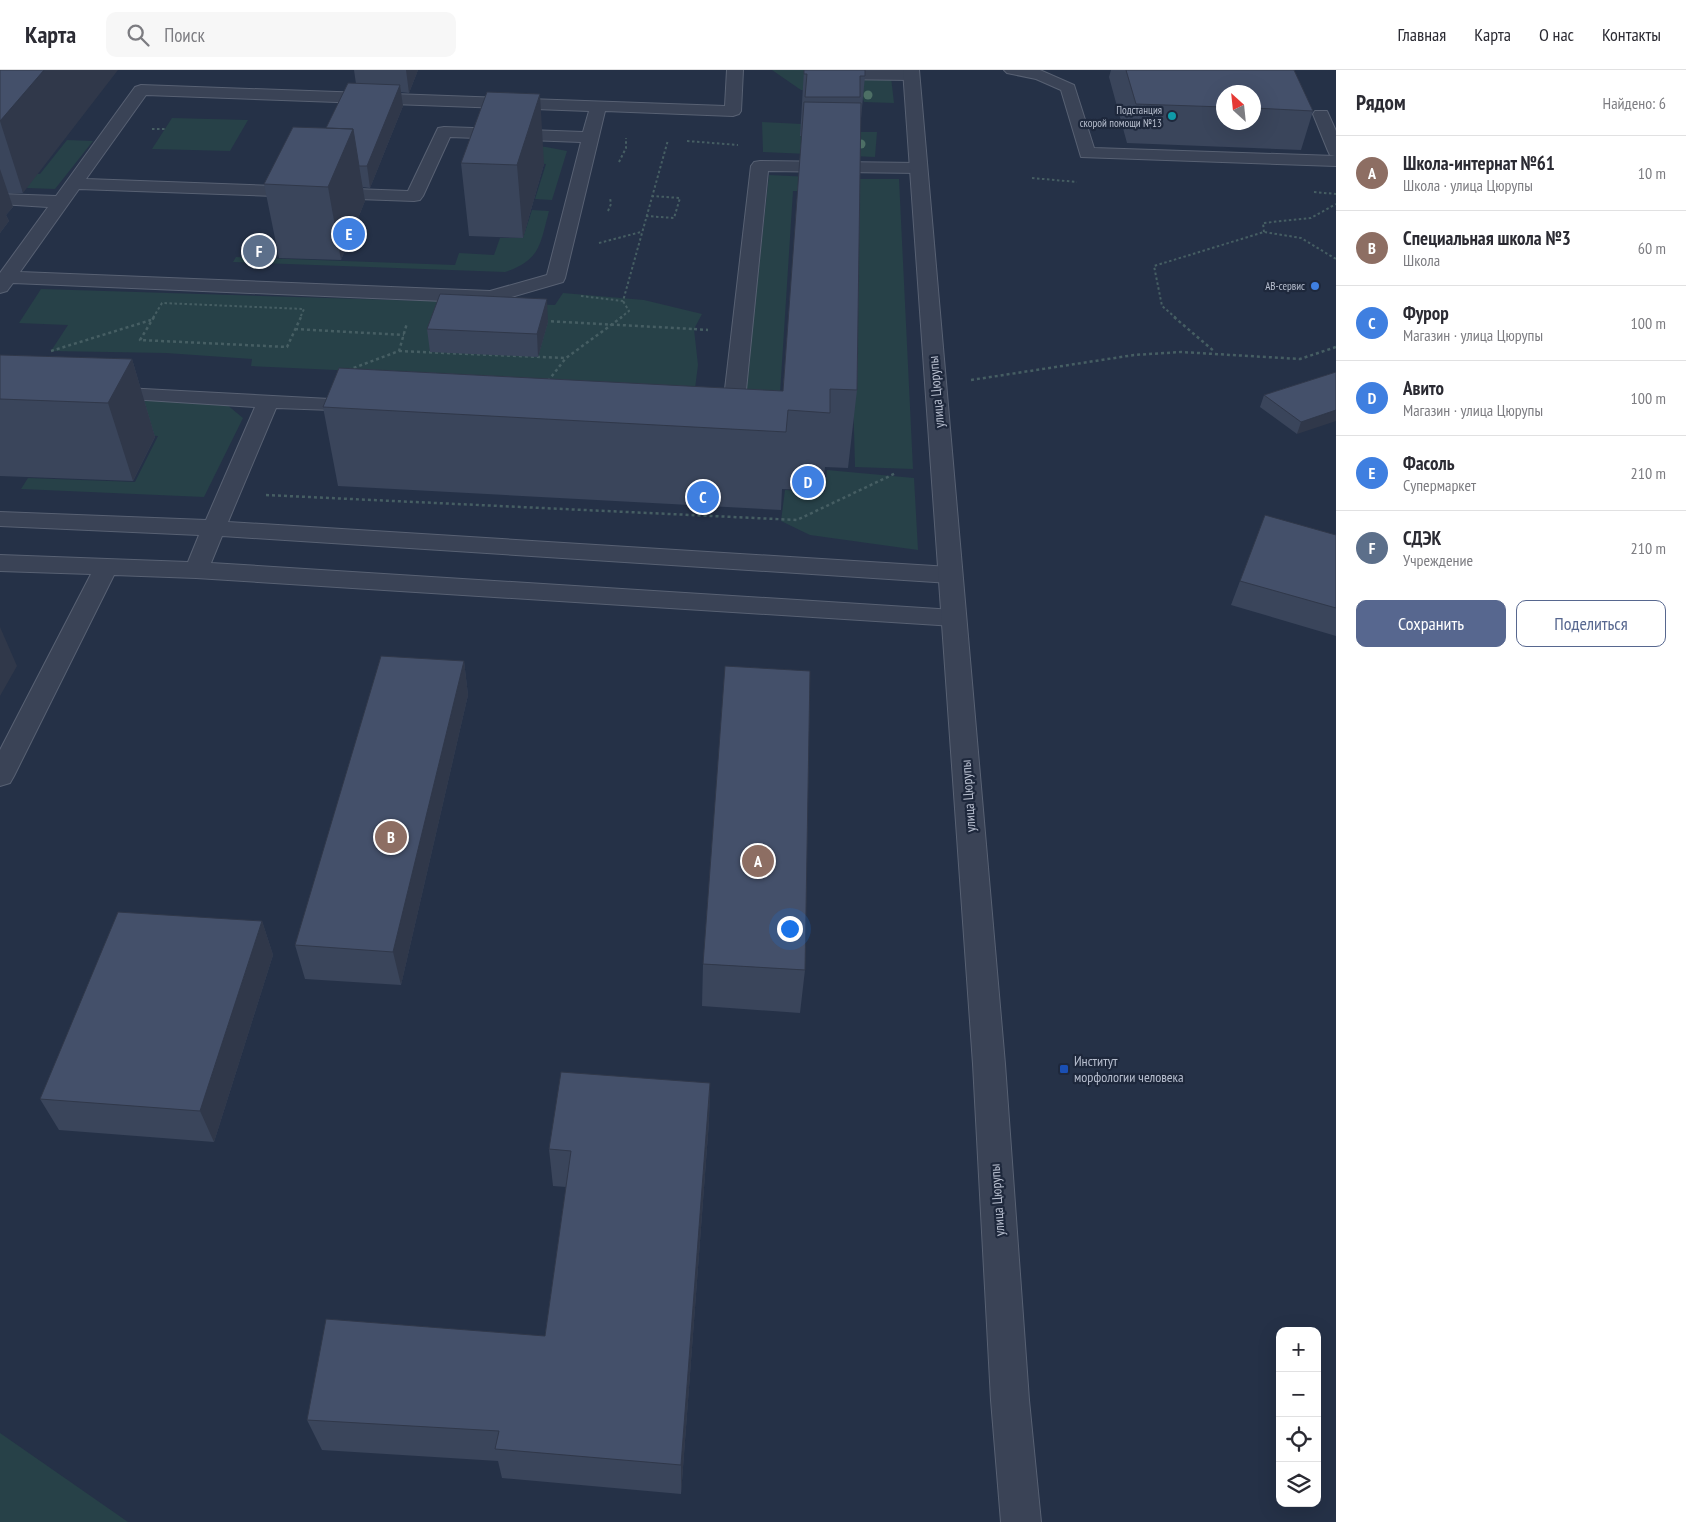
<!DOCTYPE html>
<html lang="ru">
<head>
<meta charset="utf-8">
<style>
	body { margin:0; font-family:"PT Sans Narrow",sans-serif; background:#f7f7f7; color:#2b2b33 }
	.controls { position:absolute; right:15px; bottom:15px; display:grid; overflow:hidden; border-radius:10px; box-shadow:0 5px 20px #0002 }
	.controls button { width:45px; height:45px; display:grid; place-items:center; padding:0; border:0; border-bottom:1px solid #e1e1e2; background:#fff; color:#2b2b33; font:25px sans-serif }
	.compass { position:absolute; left:1216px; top:15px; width:45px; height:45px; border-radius:50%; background:#fff; box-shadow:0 5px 20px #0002; rotate:333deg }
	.you { position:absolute; left:789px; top:858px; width:18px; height:18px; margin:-12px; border:4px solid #fff; border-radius:50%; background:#1a73e8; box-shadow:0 0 0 8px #1a73e833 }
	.badge { display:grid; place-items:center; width:32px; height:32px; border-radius:50%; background:#57678f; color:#fff; font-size:16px; font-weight:700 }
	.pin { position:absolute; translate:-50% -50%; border:2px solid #fff; box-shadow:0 1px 5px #0006 }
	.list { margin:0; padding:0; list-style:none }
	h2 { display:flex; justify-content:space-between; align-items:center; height:65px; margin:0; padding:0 20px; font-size:21px }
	h2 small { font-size:16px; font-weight:400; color:#7c7c81 }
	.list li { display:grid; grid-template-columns:32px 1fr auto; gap:15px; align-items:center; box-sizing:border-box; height:75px; padding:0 20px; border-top:1px solid #e1e1e2 }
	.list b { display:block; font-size:19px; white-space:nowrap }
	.list p { margin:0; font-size:16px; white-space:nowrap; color:#7c7c81 }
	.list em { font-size:16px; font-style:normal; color:#7c7c81 }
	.actions { display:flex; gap:10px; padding:15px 20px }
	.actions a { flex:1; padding:11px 0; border:1px solid #57678f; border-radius:10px; text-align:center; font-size:18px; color:#57678f }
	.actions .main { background:#57678f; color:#fff }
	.icon { flex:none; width:28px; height:28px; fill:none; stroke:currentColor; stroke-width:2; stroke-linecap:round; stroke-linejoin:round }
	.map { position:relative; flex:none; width:1336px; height:1452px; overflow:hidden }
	header { display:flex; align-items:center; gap:30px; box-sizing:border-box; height:70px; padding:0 25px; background:#fff; border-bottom:1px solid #e1e1e2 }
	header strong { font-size:24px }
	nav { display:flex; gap:28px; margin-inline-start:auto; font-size:18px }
	.search { width:350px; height:45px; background:#f7f7f7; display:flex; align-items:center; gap:12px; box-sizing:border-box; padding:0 18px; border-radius:10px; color:#7c7c81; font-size:19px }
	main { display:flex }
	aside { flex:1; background:#fff }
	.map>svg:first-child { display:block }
	.green { fill:#274148 }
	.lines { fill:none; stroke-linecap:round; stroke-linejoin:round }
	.lane-casing { stroke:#586173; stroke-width:2 }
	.street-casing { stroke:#586173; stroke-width:2 }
	.path-far1 { stroke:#465e63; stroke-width:2; stroke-dasharray:2.5 2.5; stroke-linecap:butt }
	.path { stroke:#465e63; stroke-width:2.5; stroke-dasharray:3 3; stroke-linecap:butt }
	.lane { fill:#3a4356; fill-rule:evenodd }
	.street { fill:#3a4356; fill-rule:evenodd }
	.tree { fill:#4d6f65 }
	.wall { fill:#3a455b; fill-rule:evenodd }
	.shaded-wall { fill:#30384a }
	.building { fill:#44506a; stroke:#30384a }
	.culture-dot { fill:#0f9aa8; stroke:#1e283c; stroke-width:2 }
	.shop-dot { fill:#3f7fe0; stroke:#1e283c; stroke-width:2 }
	.transit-dot { fill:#1a4fb4; stroke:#1e283c; stroke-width:2 }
	.labels { text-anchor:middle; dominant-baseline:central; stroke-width:4.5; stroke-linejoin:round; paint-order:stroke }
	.far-poi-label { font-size:11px; fill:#b8bfcf; stroke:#1e283c; text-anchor:end }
	.street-label { font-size:14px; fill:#b8bfcf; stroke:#1e283c }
	.poi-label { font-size:14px; fill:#b8bfcf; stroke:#1e283c; text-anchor:start }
</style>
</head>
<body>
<header>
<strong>Карта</strong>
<div class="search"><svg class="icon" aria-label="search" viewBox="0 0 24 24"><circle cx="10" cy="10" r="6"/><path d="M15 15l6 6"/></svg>Поиск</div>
<nav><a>Главная</a><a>Карта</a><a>О нас</a><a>Контакты</a></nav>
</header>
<main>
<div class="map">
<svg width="1336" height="1452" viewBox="0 0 1336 1452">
	<rect width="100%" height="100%" fill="#253147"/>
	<path class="green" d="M772,0H828L891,7L894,33L864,32L861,23L801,20Z
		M172,48L248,50L230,81L152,79Z
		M762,52L801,54L800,66L860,69L861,62H877L875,87L763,82Z
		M67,70L93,71L55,119L0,117V102L40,104Z
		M517,75L546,77L567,81L552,130L535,129L546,94L477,91Z
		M769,105L852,109V123L793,121L777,370L740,369Z
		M855,109H899L913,399L855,397L853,322Z
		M532,140L549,141C540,174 541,190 505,202L233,192L236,187L455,195L459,183L494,185L500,168H523Z
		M41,219L555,235L563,223L644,230L702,244L694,259L698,295L692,342L509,308L251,296L252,289L166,283L51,281L68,255L19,253Z
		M82,327L226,334L243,348L204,427L21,419L28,408L135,412L158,366L60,361Z
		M827,400L914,408L918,480L810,465L781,451L785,420L825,422Z
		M0,1363L128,1452H0Z"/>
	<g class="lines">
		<g class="lane-casing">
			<path id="lane" d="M727,0H743L741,41L739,44L733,46L605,41L565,208L563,212L491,233L13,213L7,221L0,223V203L48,137L0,134V124L56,126L135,17L141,15L725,36ZM146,25L589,41L583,62L444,57L438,58L408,121L86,109ZM450,67L581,72L547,205L490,221L20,202L79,119L414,131L420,130L423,126Z
				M823,0H911L917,2L919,5L917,8L911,10L836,9L830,7Z
				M1004,0H1040L1074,15L1094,78L1335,86L1330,85L1328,81L1313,44L1315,41H1327L1336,61V96L1081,87L1061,20L1036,9L1007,3Z
				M760,91L918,93L924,94L927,98L924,102L918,103L768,101L743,350L740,355L732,356L718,355L715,350L718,345H722L751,96L754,92Z
				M106,317L368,331L372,335L368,339L361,341L276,338L228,452L950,497L958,500L962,505L958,510L950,513L222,466L211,493L954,540L963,542L966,548L963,554L954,556L196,508L114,505L14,706L10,713L0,716V680L91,504L0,501V485L188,492L199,465L0,456V442L206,450L255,337L99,327L96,323L99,319Z"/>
		</g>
		<g class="street-casing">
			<path id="street" d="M903,0H919L1005,994L1029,1330L1041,1452H1001L991,1330L973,994Z"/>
		</g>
		<path class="path-far1" d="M152,59H167
			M687,71L738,75
			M619,92L626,78V68
			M1032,108L1077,112
			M1314,122L1336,124
			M608,141L611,134L610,128
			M646,146L674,148L680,128L652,126
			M1264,162L1263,153L1311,148L1336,134
			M599,173L641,162
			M581,226L623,231L668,70
			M153,248L162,233L304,239L300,248
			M620,248L629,241L623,231
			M1176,248L1162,236L1154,196L1264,162L1301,168L1336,189"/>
		<path class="path" d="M154,247L140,270L287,277L301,247
			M1174,247L1215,282
			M545,251L694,259
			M295,259L404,265
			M694,259L708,260
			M51,281L151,250
			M399,281L566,288L622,247
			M348,300L399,281L407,253
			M971,310L1134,285L1181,282L1300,289L1336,277
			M548,311L566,288
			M266,425L797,450L896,403"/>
		<use href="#lane" class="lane"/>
		<use href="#street" class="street"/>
	</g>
	<g class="tree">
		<circle cx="868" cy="25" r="4.5"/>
		<circle cx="861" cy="74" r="4.5"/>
	</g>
	<path class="wall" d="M0,0L23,123H8L13,137L6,145L9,151L0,163Z
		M354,0H418L409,23L401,22L403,36L370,118L363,117L365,131L341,190L279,188L264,114L326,58L356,14Z
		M804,0L865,6L860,59L857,320L848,398L825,397L822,421L782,419L781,440L338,416L323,337L783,321L802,66H800Z
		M1111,0H1294L1313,41L1301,80L1127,73L1109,7ZM1224,22H1254V52H1224Z
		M461,93L544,94L523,168L469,166Z
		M548,252L538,287L430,282L427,259Z
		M0,285L132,289L155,367L133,411L0,406Z
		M1336,302L1297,364L1260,337L1264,325Z
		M1336,465V566L1231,535L1240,511Z
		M464,591L468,625L401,915L305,909L295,875Z
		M262,851L273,885L214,1072L59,1060L40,1029Z
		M703,894L805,900L800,943L702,936Z
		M710,1013L709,1051L681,1424L502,1408L498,1391L322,1380L307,1350L545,1266L566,1117L553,1116L549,1079Z"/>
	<path class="shaded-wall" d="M44,0H118L23,123L0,51Z
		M406,0H418L409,23Z
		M400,15L403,36L370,118L367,96Z
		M540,24L544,94L523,168L517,95Z
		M353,59L365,131L341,190L328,117Z
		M0,99L13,137L6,145L9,151L0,163Z
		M547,229L548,252L538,287L537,264Z
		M132,289L155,367L133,411L108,333Z
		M1336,340V351L1297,364L1301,352Z
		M0,557L17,596L0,626Z
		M464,591L468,625L401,915L393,882Z
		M262,851L273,885L214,1072L200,1041Z
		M710,1013L709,1051L681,1424V1395Z"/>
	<path class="building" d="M0,0H44L0,51Z
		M804,0H865V6H860V27H805L807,4H804Z
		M1126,0H1294L1313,41L1254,38V22H1224V37L1136,34Z
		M348,13L400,15L367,96H359L353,59L326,58Z
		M487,22L540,24L517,95L461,93Z
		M804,32L861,33L857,320L830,319V343L788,340L786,362L323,337L339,298L783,321Z
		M293,57L353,59L328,117L264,114Z
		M440,224L547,229L537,264L427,259Z
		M0,285L132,289L108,333L0,329Z
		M1336,302V340L1301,352L1264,325Z
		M1265,445L1336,465V538L1240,511Z
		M381,586L464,591L393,882L295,875Z
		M725,596L810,601L805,900L703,894Z
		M118,842L262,851L200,1041L40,1029Z
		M561,1002L710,1013L681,1395L495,1379L499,1361L307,1350L326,1249L545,1266L571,1081L549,1079Z"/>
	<circle class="culture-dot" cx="1172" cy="46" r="5"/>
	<circle class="shop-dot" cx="1315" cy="216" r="5"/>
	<rect class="transit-dot" x="1059" y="994" width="10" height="10" rx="2.5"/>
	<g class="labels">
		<g class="far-poi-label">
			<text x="1162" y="40">Подстанция<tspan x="1162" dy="13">скорой помощи №13</tspan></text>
			<text x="1305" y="216">АВ-сервис</text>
		</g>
		<g class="street-label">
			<text transform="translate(936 322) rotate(-95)">улица Цюрупы</text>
			<text transform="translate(968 726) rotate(-94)">улица Цюрупы</text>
			<text transform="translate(997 1130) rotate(-94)">улица Цюрупы</text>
		</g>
		<g class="poi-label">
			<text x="1074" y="991">Институт<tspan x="1074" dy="16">морфологии человека</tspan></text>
		</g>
	</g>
</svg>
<div class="controls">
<button>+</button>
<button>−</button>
<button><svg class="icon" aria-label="locate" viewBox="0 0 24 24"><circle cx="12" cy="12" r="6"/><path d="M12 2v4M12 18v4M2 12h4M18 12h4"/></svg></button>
<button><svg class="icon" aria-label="layers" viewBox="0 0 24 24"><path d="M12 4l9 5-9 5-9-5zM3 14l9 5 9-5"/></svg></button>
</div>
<svg class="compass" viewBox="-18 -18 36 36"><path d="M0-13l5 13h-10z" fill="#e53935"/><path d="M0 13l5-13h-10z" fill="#7c7c81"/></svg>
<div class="you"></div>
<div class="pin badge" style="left:758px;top:791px;background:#8d6e63">A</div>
<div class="pin badge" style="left:391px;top:767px;background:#8d6e63">B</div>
<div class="pin badge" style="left:703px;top:427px;background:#3f7fe0">C</div>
<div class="pin badge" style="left:808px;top:412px;background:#3f7fe0">D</div>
<div class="pin badge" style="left:349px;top:164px;background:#3f7fe0">E</div>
<div class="pin badge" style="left:259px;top:181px;background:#5c6f8a">F</div>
</div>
<aside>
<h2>Рядом<small>Найдено: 6</small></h2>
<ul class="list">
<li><span class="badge" style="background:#8d6e63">A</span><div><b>Школа-интернат №61</b><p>Школа · улица Цюрупы</p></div><em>10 m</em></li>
<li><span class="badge" style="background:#8d6e63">B</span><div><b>Специальная школа №3</b><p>Школа</p></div><em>60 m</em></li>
<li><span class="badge" style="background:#3f7fe0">C</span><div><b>Фурор</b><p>Магазин · улица Цюрупы</p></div><em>100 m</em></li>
<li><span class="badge" style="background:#3f7fe0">D</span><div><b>Авито</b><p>Магазин · улица Цюрупы</p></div><em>100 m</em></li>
<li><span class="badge" style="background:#3f7fe0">E</span><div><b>Фасоль</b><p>Супермаркет</p></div><em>210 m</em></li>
<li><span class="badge" style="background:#5c6f8a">F</span><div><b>СДЭК</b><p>Учреждение</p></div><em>210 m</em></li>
</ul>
<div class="actions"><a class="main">Сохранить</a><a>Поделиться</a></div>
</aside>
</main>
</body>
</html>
